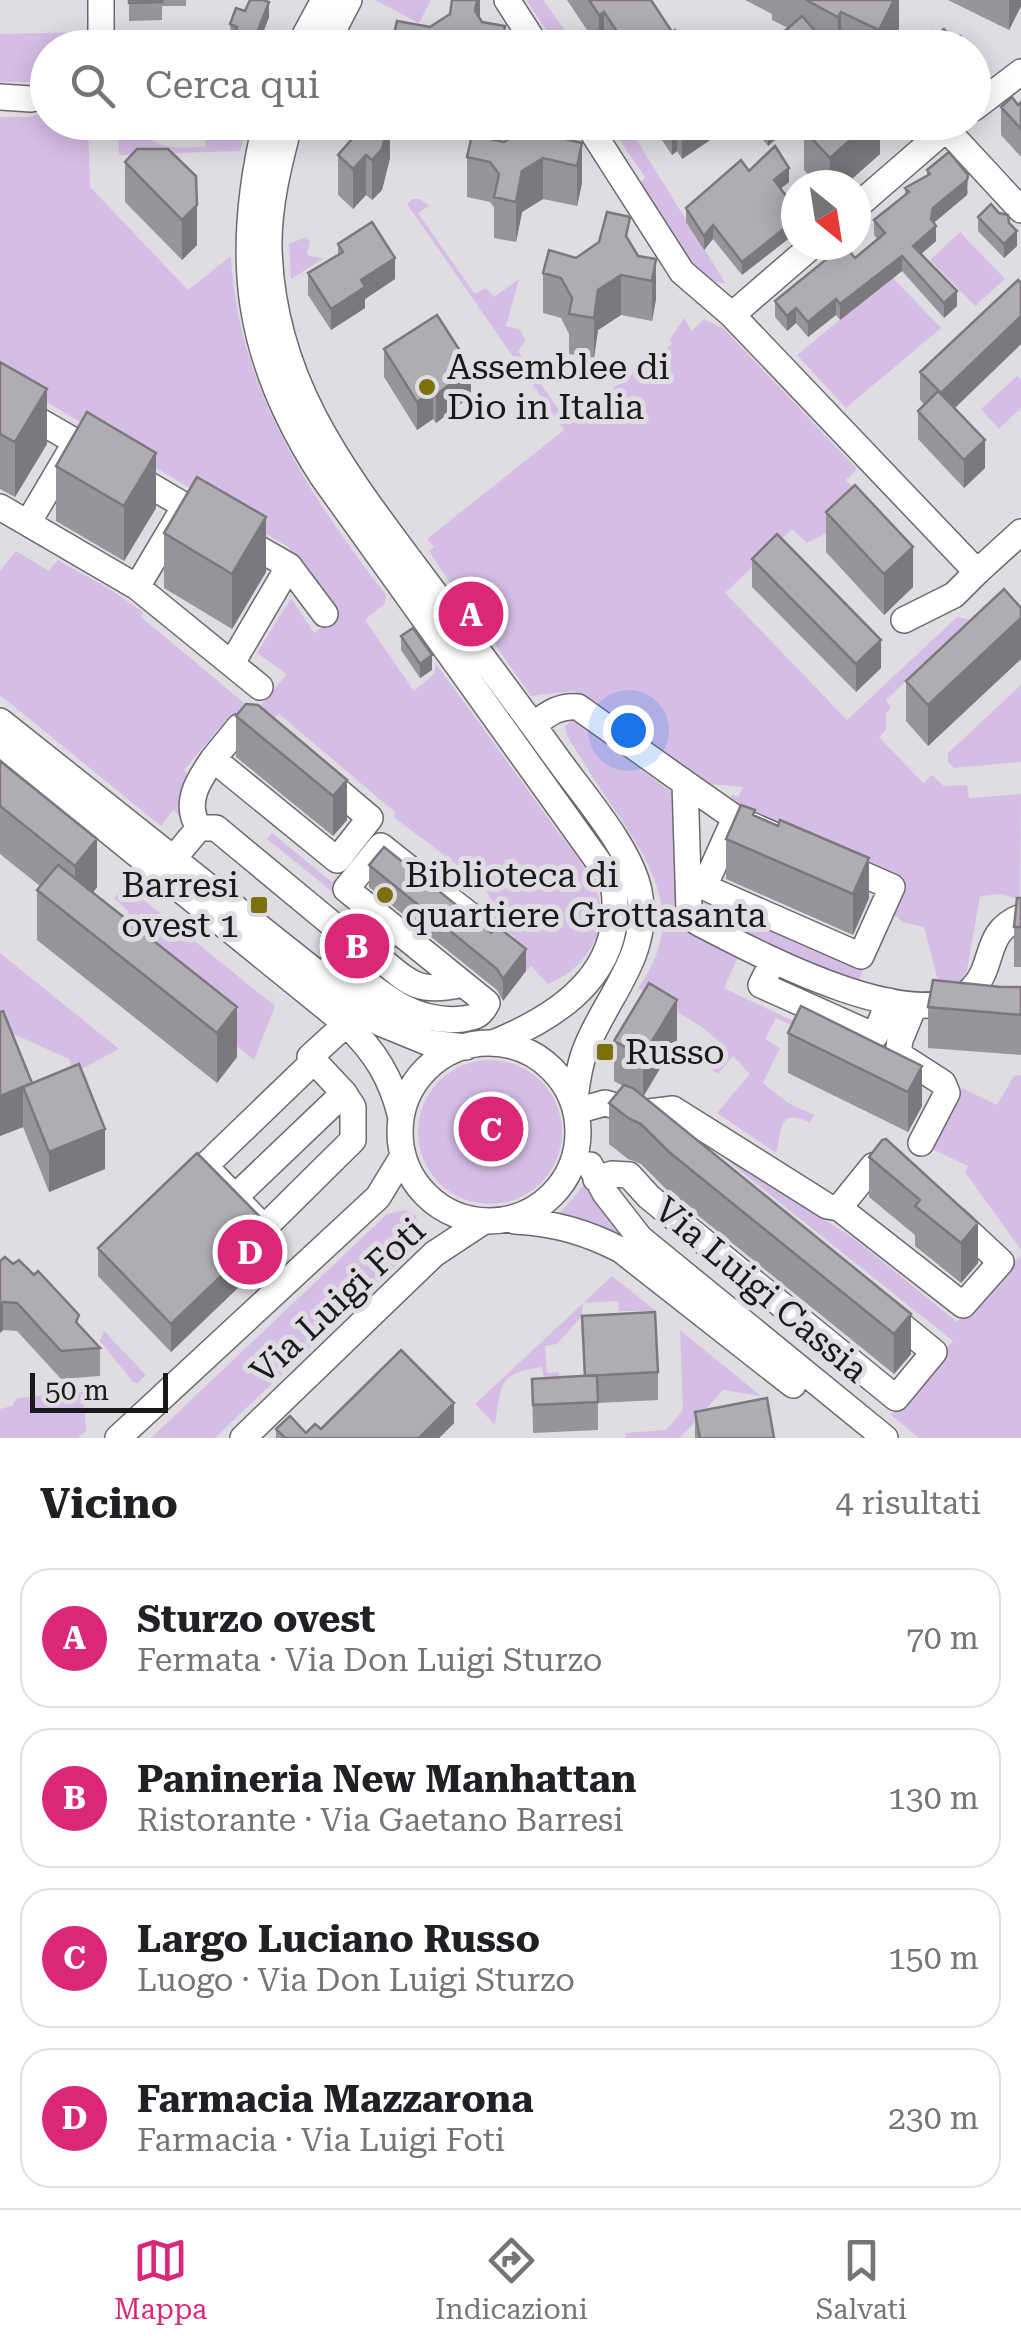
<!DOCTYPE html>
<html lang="it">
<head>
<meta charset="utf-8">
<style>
	body { margin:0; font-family:"Roboto Serif",serif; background:#f2f2f2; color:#202124 }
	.compass { position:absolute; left:781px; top:170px; width:90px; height:90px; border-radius:50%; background:#fff; box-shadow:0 5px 25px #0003; rotate:150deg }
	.scale { position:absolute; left:30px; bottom:25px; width:138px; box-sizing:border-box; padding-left:10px; border:5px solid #1b1a1b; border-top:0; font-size:28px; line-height:35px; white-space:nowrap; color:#1b1a1b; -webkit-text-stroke:8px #e0dde2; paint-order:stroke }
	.you { position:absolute; left:628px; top:730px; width:35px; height:35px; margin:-25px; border:8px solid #fff; border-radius:50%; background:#1a73e8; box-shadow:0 0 0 15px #1a73e833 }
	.badge { display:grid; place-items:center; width:65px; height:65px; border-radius:50%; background:#db2777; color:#fff; font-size:32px; font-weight:700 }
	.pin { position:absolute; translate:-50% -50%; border:5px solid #fff; box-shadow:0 2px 10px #0006 }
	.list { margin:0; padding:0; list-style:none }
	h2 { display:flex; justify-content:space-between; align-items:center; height:130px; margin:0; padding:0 40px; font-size:42px }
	h2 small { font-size:32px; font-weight:400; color:#757577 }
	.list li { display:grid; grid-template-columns:65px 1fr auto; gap:30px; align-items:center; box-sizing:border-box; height:140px; margin:0 20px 20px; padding:0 20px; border:2px solid #e0e0e0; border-radius:30px }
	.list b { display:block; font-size:38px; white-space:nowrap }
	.list p { margin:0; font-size:32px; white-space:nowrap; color:#757577 }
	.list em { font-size:32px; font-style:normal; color:#757577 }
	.icon { flex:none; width:55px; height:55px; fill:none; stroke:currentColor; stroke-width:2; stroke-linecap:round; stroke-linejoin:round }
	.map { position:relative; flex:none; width:1021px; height:1438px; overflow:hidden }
	.search { position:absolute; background:#fff; box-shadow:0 5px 25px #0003; left:30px; right:30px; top:30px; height:110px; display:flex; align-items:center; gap:25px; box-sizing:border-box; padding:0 35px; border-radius:55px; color:#757577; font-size:38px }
	.sheet { height:770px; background:#fff }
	nav { display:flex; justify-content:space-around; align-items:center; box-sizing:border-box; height:140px; border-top:2px solid #e0e0e0; background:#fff; font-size:28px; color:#757577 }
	nav a { display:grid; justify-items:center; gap:5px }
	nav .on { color:#db2777 }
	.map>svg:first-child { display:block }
	.green { fill:#d5bee5 }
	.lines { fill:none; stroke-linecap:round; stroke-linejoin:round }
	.minor-casing { stroke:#6c696e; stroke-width:28 }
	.minor { stroke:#fff; stroke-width:25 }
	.wall { fill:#979599 }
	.shaded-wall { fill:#7b797d }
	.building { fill:#b0adb2; stroke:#7b797d; stroke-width:2.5 }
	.poi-dot { fill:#7c6f0e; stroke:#e0dde2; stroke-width:4 }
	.labels { text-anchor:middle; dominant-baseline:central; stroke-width:10; stroke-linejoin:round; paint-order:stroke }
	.poi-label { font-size:35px; fill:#1b1a1b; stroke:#e0dde2; text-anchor:start }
	.street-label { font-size:35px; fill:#1b1a1b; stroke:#e0dde2 }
</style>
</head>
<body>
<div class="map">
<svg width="1021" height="1438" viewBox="0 0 1021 1438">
	<rect width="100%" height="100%" fill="#e0dde2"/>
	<path class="green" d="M375,0H431L419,23Z
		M526,0H543L577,47H558Z
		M86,32L83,47L48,48L47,78L31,82H0V34Z
		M47,112L48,122L88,123L90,187L188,290L231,256C237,385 309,496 386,595L385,603L365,620L414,691L434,674L436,664C473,714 509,764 545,814C562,838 586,864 597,892C611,930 584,971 548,984L531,966L526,971L503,952L515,937C485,918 501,915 487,892C478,878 411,831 394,817L396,813L279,714L275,717L228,718L184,770L192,777L188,823L173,810L161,826L0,695V571L16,551L49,571L58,560L111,590L143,612L141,617L255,712L287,674L257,653L291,598L314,633L340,615L288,547L0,374V117H30Z
		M118,123C144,123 142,140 163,145C175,149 193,148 206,146L204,137L188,139L190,123H248L240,151L119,155Z
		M608,123H626L726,284L706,279L694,268L638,185L645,177Z
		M413,199H420L429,206L418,213L475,294L486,288L494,297L519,279L506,326L519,329L526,340L518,351L559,410L570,402L579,414L672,344L670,339L684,318L692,331L704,319L724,329L857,469L846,480L873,509L807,543L792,529L725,593L847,720L957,617L971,620L886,700L891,708L886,713V730L879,737L923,783L932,775L944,786L967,785L969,798L1021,794L1020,900L1001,894L980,896L965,981H954L940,989L924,927L902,922L897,916L888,919L904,877L727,806L733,794L738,797L743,787L707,784L574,691L531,696L465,601L466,597L460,598L429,551L434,547L427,539L564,430L407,204Z
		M960,232L1005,279L975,306L930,260Z
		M306,237L310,242L307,252L309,256L324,258L291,279L289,244Z
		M892,277L941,328L846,408L797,355Z
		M1017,376L1021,380V408L999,429L981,409Z
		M1021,685V762L954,768L948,762V753Z
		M572,719L674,794L676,897L739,955L724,988L793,1021L791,1025L776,1018L765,1039L780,1048L763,1083L788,1103L814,1115L810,1123C776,1105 782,1136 776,1153L717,1113L750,1074L733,1056L718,1074L712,1070L726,1048L702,1027L638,988C689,918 651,863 610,803C595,781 581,758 567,736L565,727Z
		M272,833L332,882L338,875H348L334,893L267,839Z
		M125,885L275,1006L254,1060L107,940L129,912L114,898Z
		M694,899L864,968L858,983C803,963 733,945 694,899Z
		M0,953L119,1049L74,1073L69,1059L0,1028Z
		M418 1132a72 72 0 1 1 144 0a72 72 0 1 1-144 0Z
		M1021,1075V1250L965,1172L968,1166L932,1149L962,1088L997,1105L1014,1076Z
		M703,1141L856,1240L957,1322L1002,1271L1021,1256V1438H919L891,1415L953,1341Z
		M583,1186L589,1187L627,1240L564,1219L559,1214Z
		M405,1210L415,1215L421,1227L417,1245L215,1438H151L387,1214Z
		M612,1276L656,1311H619L618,1301L583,1303L582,1316L557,1344L545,1346L547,1373L559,1372L560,1379L544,1380L542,1367C497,1373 502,1385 495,1425L475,1404Z
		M680,1330L761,1396L723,1390L680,1438H626V1433L666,1430L683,1410Z
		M104,1331L146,1375L138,1383L133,1382L100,1341Z
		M83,1392L86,1431L78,1438H0V1409L12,1406L17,1398Z"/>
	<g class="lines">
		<g class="minor-casing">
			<path id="minor" d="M101,0V48
				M507,0L538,48
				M298,48L324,0
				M324,48L349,0
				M0,97L31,99L48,96
				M974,108L1021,72
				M266,122C233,258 246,358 322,476L613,882C628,968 565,1014 493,1043
				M290,122C279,164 268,206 269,249C273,380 341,468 415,567C462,630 510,693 556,757C582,794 630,847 639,891C652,953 608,994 587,1046C579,1064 577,1085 574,1105
				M586,122L682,272L732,315L977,572L1021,532
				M946,129L1021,210
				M856,207L954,122
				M732,315L813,245
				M0,398L76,442
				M129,473L185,506L137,587
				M0,507L137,587L260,687
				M28,523L71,450
				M237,536L289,566L325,614
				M904,620L954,595L977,572
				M232,663L289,566
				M0,721L380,1023L429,1043L466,1047
				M533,725C548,714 559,705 578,707L685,783L689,911L697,922C751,950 917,1041 971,990C996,967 982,932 1021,917
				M239,727L265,729L370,818L337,860L213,759Z
				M0,743L346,1024C375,1051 392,1079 401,1118
				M685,783L735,818
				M735,818L892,887L861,956L704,887Z
				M199,828C183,803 198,781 213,759
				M173,859L199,828H216L344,934L337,959
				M449,899L493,933
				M393,928L373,953C409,982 415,995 463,984
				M773,961L761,985L875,1036L889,1001
				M323,978L337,959C376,989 409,1025 463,1019C476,1017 481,1015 487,1003L346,889L381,846L410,869
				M914,1006L900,1040L898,1054L943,1083L947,1093L921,1143
				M400 1132a89 89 0 1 1 178 0a89 89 0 1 1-178 0Z
				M344,1093L353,1107V1140L264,1228L205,1166L314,1061L310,1057L346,1024
				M576,1111L605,1103L641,1113L673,1109L827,1206L839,1208L963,1305L1001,1262L956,1220
				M590,1165L605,1193L640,1238L885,1438
				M596,1179L612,1174L629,1175L649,1197L896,1398L934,1352L885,1312
				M235,1197L344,1093L314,1061
				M839,1208L873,1166L890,1161L896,1167
				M515,1221C554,1223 586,1232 621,1250L793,1385
				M118,1438L378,1197L403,1156
				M243,1438L434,1254L484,1221"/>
		</g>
		<use href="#minor" class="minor"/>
	</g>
	<path class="wall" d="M129,0H186V6H162V20L129,21Z
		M480,0V18L505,48H392V43L430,27Z
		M567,0H651L672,32L686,48H606L604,45L599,48Z
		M745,0H899V28L889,48H765L788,28L772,20V14Z
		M948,0H1021V6L1009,30Z
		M269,17L257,48H232L230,24Z
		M1021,102V157L1001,135V107L1018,105Z
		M153,122H191V130H154Z
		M352,122H390V158L382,190L372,200L366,195L353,209L338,195V155L352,139Z
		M419,122H443L442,130L419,125Z
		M556,122V137L582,143V183L577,206L543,199L522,212L516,242L494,238V207L490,202L467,197V157Z
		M650,122H719V134L682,159L677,151L672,155Z
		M748,122H796L768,146Z
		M880,122V154L845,185H818L804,170V130Z
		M896,122H913L904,131Z
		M125,162L196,176L197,245L182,260L125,202Z
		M927,170L968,191L967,195L934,223L936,241L921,254L957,306L944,318L902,271L840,320L836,315L808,337L796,323L787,331L775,317V301L855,258L878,240L874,235V220L905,194V188L927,175Z
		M749,171L789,182L780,189L742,275L713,239L704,250L686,222V208Z
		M978,217L1009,223L1017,246L1004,258L978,231Z
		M630,242L638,256L656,259V299L652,321L621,315L598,330L594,358L569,354V334L561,318L543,313V273L576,258Z
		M338,244L395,279L365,299V308L331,330L308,295V273L338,255Z
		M1021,283V344L955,408L985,468L964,488L918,439V411L925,405L920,400V372Z
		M384,349L471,396L436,423L433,419L417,430L384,377Z
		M0,362L47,444L15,497L0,489Z
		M56,466L156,508L124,561L56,521Z
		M826,512L913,587L884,615L826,552Z
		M164,533L266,572L232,629L164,588Z
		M752,559L881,668L856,692L752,587Z
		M1021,618V659L928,746L906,721V681Z
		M401,636L432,670L420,678L401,650Z
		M236,716L347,780V820L333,836L236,757Z
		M0,761L97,887L93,893L237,1007V1057L217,1083L37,940V890L40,886L0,854Z
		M755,816L869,898L853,935L726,879V839Z
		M369,865L491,933L526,971L503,1001L497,990L369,887Z
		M1021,898V967H1014V927Z
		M1001,987H1021V1055L928,1048V1007Z
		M0,1012L32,1083L105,1169L49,1192L23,1127L0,1136Z
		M788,1033L922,1066V1106L908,1132L788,1073Z
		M677,1040L644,1096L911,1314V1354L894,1374L669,1192L641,1164L628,1159L609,1144V1103L623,1086L614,1081V1041Z
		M882,1140L978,1263L961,1283L915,1246V1235L869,1197V1157Z
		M98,1248L271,1256L171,1352L98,1276Z
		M0,1261L79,1326L100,1348V1376L61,1379L17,1331L3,1330L0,1333Z
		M582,1316L658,1372V1400L598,1403V1430L533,1433L532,1379L584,1376Z
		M695,1412L774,1438H695Z
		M454,1423L439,1438H276V1429L306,1433L321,1429Z"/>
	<path class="shaded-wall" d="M477,0H480V26L475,11Z
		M894,0H899V28L889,48H879V30Z
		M1009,0H1021V6L1009,30Z
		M269,2V17L257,48H251Z
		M604,12V45L599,48V15Z
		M841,12V48H838V17Z
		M505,26V48H501Z
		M976,54V68L974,71V56Z
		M389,122L390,158L382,190L372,200V160Z
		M672,122H677V151L672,155Z
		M687,122H719V134L682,159V126Z
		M768,122H796L768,146Z
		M870,122H880V154L845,185H830V158Z
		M904,122H913L904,131Z
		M582,143V183L577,206V166Z
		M366,155V195L353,209V169Z
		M543,158V199L522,212L516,242V202L522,171Z
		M789,168V182L774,194V180Z
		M968,175L967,195L933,223L936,226V241L913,261V246L931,219L933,208Z
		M197,205V245L182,260V220Z
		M796,219V233L742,275V262Z
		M713,225V239L704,250V236Z
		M1017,231V246L1004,258V244Z
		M902,256V271L840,320V304Z
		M395,258V279L365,299V308L331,330V309L361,280Z
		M656,259V299L652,321V281Z
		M621,275V315L598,330L594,358V318L598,290Z
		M957,291V306L944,318V303Z
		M836,299V315L808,337V322Z
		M796,308V323L787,331V316Z
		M1021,316V344L941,421V393Z
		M471,368V396L436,423V395Z
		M47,389V444L15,497V442Z
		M433,391V419L417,430V402Z
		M985,440V468L964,488V460Z
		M156,453V508L124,561V506Z
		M266,517V572L232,629V574Z
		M913,547V587L884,615V574Z
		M1021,618V659L928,746V705Z
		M881,640V668L856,692V664Z
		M432,655V670L420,678V664Z
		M347,780V820L333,836V796Z
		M97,839V887L75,914V866Z
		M869,858V898L853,935V894Z
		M526,949V971L503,1001V979Z
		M677,1000V1040L643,1096V1056Z
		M237,1007V1057L217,1083V1033Z
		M922,1066V1106L908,1132V1092Z
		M23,1087V1127L0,1136V1096Z
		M105,1129V1169L49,1192V1152Z
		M978,1223V1263L961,1283V1243Z
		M271,1228V1256L171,1352V1324Z
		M3,1302V1330L0,1333V1305Z
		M911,1314V1354L894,1374V1334Z
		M454,1403V1423L439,1438H419Z"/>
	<path class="building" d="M129,0H162V2L129,3Z
		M250,0H263L269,2L251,48L232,41L237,27L230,24L236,8L245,11Z
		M452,0H477L475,11L482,22L505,26L501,48H485L468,44L463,48H414L392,43L397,21L430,27L450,14Z
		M589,0H651L672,32L675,30L686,48H628L604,12L599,15Z
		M806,0H894L879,30L841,12L838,17Z
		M802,16L826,43L820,48H765Z
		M944,29L955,41L960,36L970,48H915L933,31L937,35Z
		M1012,97L1018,105L1021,102V129L1001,107Z
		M356,122H389L382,149L372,160L366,155L353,169L338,155L352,139Z
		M526,122H552V126L556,137L582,143L577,166L543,158L522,171L516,202L494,197L499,174L490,162L467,157L472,135L504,142L525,129Z
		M813,122H870L830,158L804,130Z
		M775,146L789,168L774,180L796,209V219L742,262L713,225L704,236L686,208L741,160L749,171Z
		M137,149H168L196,176L197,205L182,220L125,162Z
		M949,152L968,175L967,180L933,208L931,219L936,226L913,246L957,291L944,303L902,256L840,304L836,299L808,322L796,308L787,316L775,301L844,245L855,258L885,233L874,220L909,192L905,188L930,174L927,170Z
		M991,204L999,213L1008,215L1009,223L1017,231L1004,244L978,217Z
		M607,212L630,217L626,236L638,256L656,259L652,281L621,275L598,290L594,318L569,314L572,298L561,278L543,273L549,250L576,258L599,242Z
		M372,222L395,258L361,280L365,287L331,309L308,273L343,252L338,244Z
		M1018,280L1021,283V316L941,393L920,372Z
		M437,315L471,368L436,395L433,391L417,402L384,349Z
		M0,362L47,389L15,442L0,434Z
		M938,391L985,440L964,460L918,411Z
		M87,412L156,453L124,506L56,466Z
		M197,477L266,517L232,574L164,533Z
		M855,485L913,547L884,574L826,512Z
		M777,534L881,640L856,664L752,559Z
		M1004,589L1021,608V618L928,705L906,681Z
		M413,628L432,655L420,664L401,636Z
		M246,704L258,705L347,780L333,796L236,716Z
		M0,761L97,839L75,866L0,806Z
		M741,805L755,810L753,815L778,826L780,820L869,858L853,894L726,839Z
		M384,847L491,933L498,927L526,949L503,979L497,969L369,865Z
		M58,865L237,1007L217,1033L37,890Z
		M1017,898H1021V927H1014Z
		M933,980L1001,987H1021V1015L928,1007Z
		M649,983L677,1000L643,1056L614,1041Z
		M801,1006L922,1066L908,1092L788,1033Z
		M3,1011L32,1083L0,1096V1012Z
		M79,1064L105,1129L49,1152L23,1087Z
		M624,1085L633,1088L911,1314L894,1334L669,1152L641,1124L628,1118L609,1103Z
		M886,1139L978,1223L961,1243L915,1206L920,1200L869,1157L882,1140Z
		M197,1153L271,1228L171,1324L98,1248Z
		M5,1257L13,1264L19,1260L34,1275L38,1271L79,1315L76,1322L100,1348L61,1351L17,1303L3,1302L0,1305V1261Z
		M655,1312L658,1372L585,1376L582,1316Z
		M401,1350L454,1403L419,1438H285L276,1429L290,1416L306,1433L315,1424L321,1429Z
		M597,1375L598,1402L533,1405L532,1379Z
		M767,1398L774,1438H700L695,1412Z"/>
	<g class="poi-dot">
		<circle cx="427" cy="387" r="10"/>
		<circle cx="385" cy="895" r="10"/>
		<rect x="249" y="895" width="20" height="20" rx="5"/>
		<rect x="595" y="1042" width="20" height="20" rx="5"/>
	</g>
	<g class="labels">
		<g class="poi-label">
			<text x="447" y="367">Assemblee di<tspan x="447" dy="40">Dio in Italia</tspan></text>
			<text x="405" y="875">Biblioteca di<tspan x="405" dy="40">quartiere Grottasanta</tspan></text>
			<text x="239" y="885" text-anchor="end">Barresi<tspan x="239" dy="40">ovest 1</tspan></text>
			<text x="625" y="1052">Russo</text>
		</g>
		<g class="street-label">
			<text transform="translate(761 1290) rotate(40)">Via Luigi Cassia</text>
			<text transform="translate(338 1301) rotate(-43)">Via Luigi Foti</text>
		</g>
	</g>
</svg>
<svg class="compass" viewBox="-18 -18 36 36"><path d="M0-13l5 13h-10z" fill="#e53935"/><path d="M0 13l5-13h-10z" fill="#757577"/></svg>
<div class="scale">50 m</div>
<div class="you"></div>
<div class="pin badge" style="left:471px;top:614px">A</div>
<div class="pin badge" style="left:357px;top:946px">B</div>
<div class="pin badge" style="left:491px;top:1129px">C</div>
<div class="pin badge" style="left:250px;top:1252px">D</div>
<div class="search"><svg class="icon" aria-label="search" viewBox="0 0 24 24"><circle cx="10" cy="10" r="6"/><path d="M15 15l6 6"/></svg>Cerca qui</div>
</div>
<section class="sheet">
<h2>Vicino<small>4 risultati</small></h2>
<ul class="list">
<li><span class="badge">A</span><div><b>Sturzo ovest</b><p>Fermata · Via Don Luigi Sturzo</p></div><em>70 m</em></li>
<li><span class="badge">B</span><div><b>Panineria New Manhattan</b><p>Ristorante · Via Gaetano Barresi</p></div><em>130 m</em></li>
<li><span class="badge">C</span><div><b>Largo Luciano Russo</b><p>Luogo · Via Don Luigi Sturzo</p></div><em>150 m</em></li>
<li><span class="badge">D</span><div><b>Farmacia Mazzarona</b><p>Farmacia · Via Luigi Foti</p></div><em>230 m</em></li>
</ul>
</section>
<nav>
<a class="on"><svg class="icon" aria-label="map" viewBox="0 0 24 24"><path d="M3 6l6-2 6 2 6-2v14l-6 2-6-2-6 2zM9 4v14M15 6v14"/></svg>Mappa</a>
<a><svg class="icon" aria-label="directions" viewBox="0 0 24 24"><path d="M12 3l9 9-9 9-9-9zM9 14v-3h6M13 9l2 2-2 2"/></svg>Indicazioni</a>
<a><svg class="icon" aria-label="saved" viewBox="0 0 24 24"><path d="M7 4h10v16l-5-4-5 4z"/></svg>Salvati</a>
</nav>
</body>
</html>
